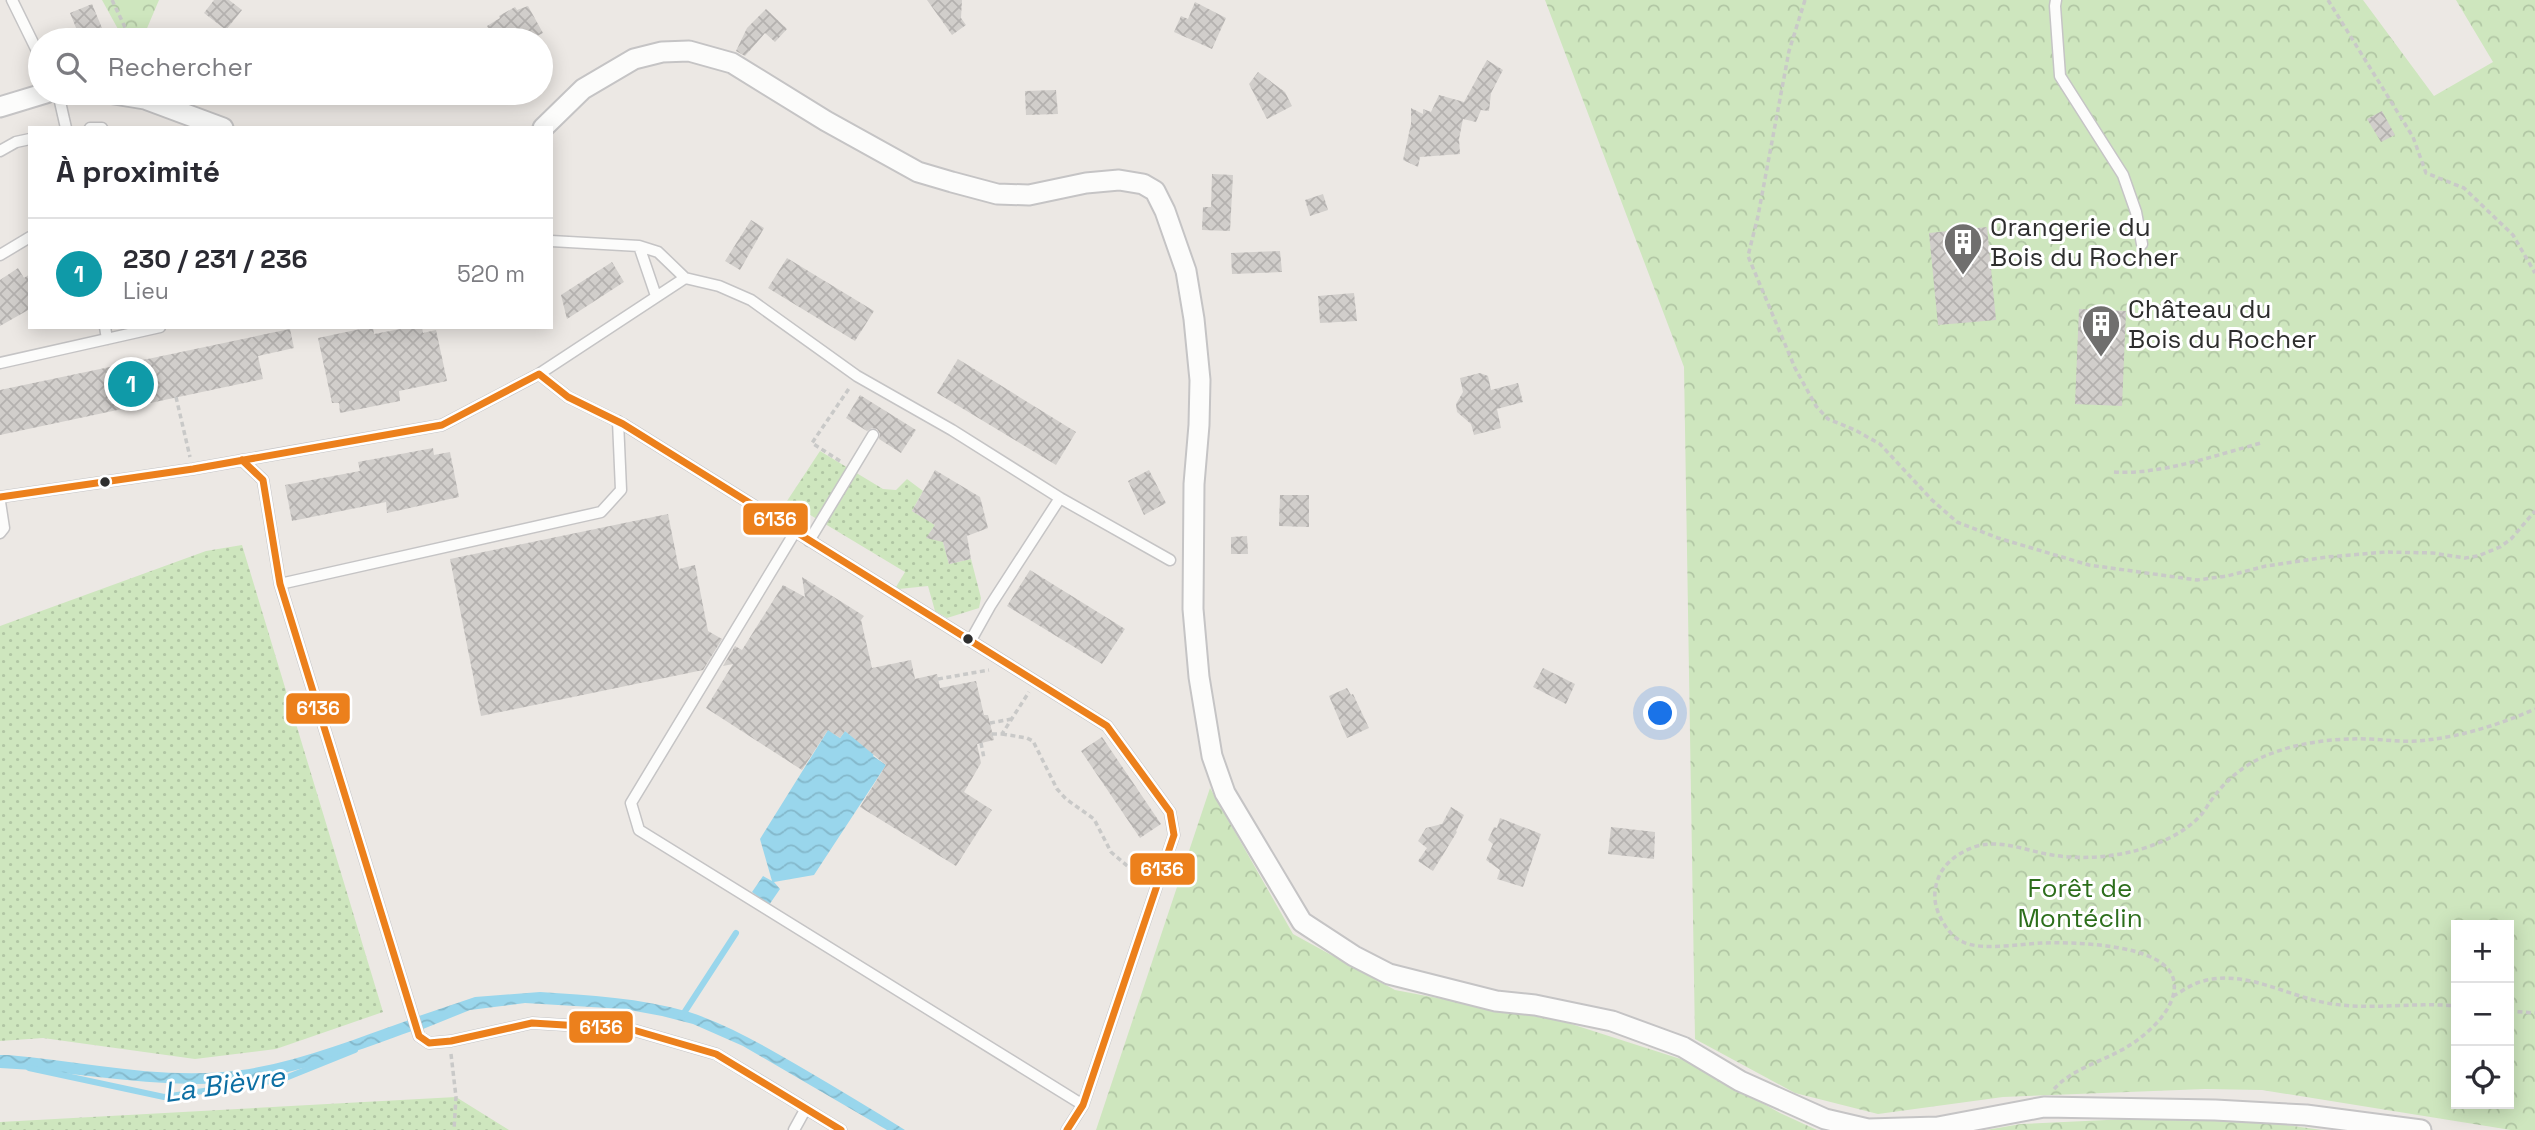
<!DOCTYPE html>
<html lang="fr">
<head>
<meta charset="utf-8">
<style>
	body { margin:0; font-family:"Space Grotesk",sans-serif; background:#f7f7f7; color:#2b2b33 }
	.controls { position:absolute; right:21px; bottom:21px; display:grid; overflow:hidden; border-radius:0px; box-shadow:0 4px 18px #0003 }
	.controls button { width:63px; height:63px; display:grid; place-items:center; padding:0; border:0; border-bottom:2px solid #e1e1e2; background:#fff; color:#2b2b33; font:35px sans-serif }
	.you { position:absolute; left:1661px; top:714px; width:24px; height:24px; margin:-18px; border:5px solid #fff; border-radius:50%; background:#1a73e8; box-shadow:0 0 0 10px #1a73e833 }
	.badge { display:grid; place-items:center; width:46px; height:46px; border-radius:50%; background:#1a73e8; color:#fff; font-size:23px; font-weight:700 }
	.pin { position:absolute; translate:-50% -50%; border:4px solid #fff; box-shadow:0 2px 7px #0006 }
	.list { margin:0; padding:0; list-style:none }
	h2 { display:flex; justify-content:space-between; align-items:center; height:91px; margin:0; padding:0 28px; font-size:30px }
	h2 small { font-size:23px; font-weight:400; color:#7c7c81 }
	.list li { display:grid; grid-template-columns:46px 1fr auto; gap:21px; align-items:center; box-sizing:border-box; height:112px; padding:0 28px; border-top:2px solid #e1e1e2 }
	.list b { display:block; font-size:26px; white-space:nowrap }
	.list p { margin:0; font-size:23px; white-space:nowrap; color:#7c7c81 }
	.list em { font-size:23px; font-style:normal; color:#7c7c81 }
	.icon { flex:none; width:38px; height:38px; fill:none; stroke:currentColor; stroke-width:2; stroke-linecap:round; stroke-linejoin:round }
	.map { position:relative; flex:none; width:2535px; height:1130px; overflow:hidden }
	.search { position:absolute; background:#fff; box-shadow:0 4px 18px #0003; left:28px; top:28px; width:525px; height:77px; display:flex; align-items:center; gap:18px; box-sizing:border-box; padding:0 24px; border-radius:38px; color:#7c7c81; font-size:26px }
	.panel { position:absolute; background:#fff; box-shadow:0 4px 18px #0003; left:28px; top:126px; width:525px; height:203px; border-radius:0px }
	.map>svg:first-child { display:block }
	.grass { fill:url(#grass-dots) }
	.forest { fill:url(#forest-crowns); fill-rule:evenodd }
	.water { fill:url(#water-waves) }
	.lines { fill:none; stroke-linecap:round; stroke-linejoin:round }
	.stream { stroke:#99d6ec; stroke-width:6 }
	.building { fill:url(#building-cross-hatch) }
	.service-casing { stroke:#c5c4c5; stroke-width:13 }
	.minor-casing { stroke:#c5c4c5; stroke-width:23 }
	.path { stroke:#c9c9c8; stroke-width:3.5; stroke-dasharray:5 3.5; stroke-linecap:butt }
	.service { stroke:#fcfcfb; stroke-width:10 }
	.minor { stroke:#fcfcfb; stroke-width:19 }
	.bus-1-casing { stroke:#fff; stroke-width:12 }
	.bus-1 { stroke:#ec801c; stroke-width:7 }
	.bus-dot { fill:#2e2e2e; stroke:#fff; stroke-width:2.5 }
	.labels { text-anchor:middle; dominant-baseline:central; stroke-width:6; stroke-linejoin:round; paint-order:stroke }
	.poi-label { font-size:26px; fill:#2e2e2e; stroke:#fff; text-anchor:start }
	.park-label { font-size:26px; fill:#2c6e1b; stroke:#fff }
	.water-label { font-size:28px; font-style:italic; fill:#0d6fa3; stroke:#fff }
	.line-badge { stroke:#fff; stroke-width:2.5 }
	.badge-label { font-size:19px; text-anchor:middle; font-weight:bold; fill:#fff }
</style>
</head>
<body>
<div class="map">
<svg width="2535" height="1130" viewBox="0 0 2535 1130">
	<defs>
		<pattern id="grass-dots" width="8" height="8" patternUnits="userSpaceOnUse" patternTransform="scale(1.75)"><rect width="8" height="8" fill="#cee6be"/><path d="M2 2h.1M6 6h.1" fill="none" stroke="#b1c6a4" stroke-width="1.8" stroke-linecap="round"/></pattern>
		<pattern id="forest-crowns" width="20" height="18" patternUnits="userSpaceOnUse" patternTransform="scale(1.75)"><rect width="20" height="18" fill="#cee6be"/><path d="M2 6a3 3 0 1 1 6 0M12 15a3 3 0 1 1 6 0" fill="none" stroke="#b1c6a4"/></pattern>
		<pattern id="water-waves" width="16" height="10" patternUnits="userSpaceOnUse" patternTransform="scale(1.75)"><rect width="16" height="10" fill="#99d6ec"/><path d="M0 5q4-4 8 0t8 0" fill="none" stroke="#84b8cb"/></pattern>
		<pattern id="building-cross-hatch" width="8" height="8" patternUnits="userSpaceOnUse" patternTransform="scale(1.75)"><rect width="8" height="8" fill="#d1cecb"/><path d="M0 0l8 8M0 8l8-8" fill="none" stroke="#b4b1af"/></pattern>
	</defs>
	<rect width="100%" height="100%" fill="#ece8e4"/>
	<path class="grass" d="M820,451L883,489L896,490L907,479L923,491L912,511L935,525L929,534L942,538L949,564L971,559L981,598L979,608L947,618L935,611L928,586L899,589L896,587L905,572L787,501Z
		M242,545L383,1012L276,1049L195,1059L43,1038L0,1041V626L206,551Z
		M456,1097L509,1130H0V1122Z"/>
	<path class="forest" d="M102,0H159L142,40H124Z
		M1545,0H2363L2434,96L2493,62L2456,0H2535V1130H2511L2262,1090L2205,1089L2003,1097L1878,1114L1795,1093L1695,1039L1684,367ZM2456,925H2509V1104H2456Z
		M1210,788L1293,934L1395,990L1565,1022L1690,1062L1780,1113L1817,1130H1096Z
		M2213,1115L2322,1130H1986L2021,1124Z"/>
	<path class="water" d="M828,730L840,738L845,731L866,747L876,750L873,756L886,765L814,875L774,882L780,889L769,905L752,892L763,876L772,881L760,839Z
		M540,992C589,995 641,998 689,1012C729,1025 768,1048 804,1069C838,1089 872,1109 905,1130H887L743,1046L693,1024L662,1016L624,1009L525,1003L470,1010L423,1029L419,1016L475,997Z
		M409,1020L412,1031C353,1052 285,1079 223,1083C148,1088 75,1071 0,1068V1055H8C79,1061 152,1078 223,1072C287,1067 349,1041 409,1020Z"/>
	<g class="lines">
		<path class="stream" d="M682,1016L736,933
			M29,1068L164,1097L283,1079L355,1050"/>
	</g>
	<path class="building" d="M214,0H229L242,10L226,30L204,13Z
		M927,0H962L961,18L966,25L952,35Z
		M1195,2L1226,18L1212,49L1174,32L1181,16L1188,19Z
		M92,4L107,40H81L70,13Z
		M528,6L543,33L529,40H524L518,31L494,40L487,26L500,18L499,16L515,7L517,10Z
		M766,9L787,29L775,42L765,33L745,56L736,51L747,28Z
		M1487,60L1503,70L1491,93L1489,111L1481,110L1476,122L1463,119L1459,139L1460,154L1420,157L1418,167L1403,160L1411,124V108L1423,114V109L1431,112L1439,95L1464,102Z
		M1258,72L1285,92L1292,106L1267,119L1249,84Z
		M1056,90L1058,114L1026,115L1025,91Z
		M2382,111L2395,135L2381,142L2367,119Z
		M1212,174L1233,175L1230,231L1202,230L1203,207H1211Z
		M1323,194L1328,210L1310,216L1305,200Z
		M751,220L764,228L740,270L725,261Z
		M1987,227L1996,320L1938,325L1929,233Z
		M1280,251L1282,272L1232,274L1231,253Z
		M787,258L874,311L855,341L768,288Z
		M612,262L624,282L567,319L561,295Z
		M18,268L24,278L30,274V309L0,326V280Z
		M1354,293L1357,321L1320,323L1318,296Z
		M2079,309L2126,311L2122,406L2075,404Z
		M370,327H373L374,334L411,327H422L423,333L436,330L447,381L399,391L400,401L340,413L339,403H332L318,338Z
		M290,329L294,348L258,356L263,379L0,435V390Z
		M958,359L1076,432L1056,465L937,393Z
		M1480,373L1488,376L1491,390L1518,383L1523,402L1497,409L1501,428L1474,435L1471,424L1457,412L1456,404L1463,392L1460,378Z
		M860,395L916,430L901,453L879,439L880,434L877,429L872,428L867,431L846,418Z
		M433,448L434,455L450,452L459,497L387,513L386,502L292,521L285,485L360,471L358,462Z
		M935,470L980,497L988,528L967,536L971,559L949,564L943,542L926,538L935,525L912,511Z
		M1149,470L1166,503L1144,515L1128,481Z
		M1280,495H1309V527L1279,526Z
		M668,514L679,569L695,565L708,631L722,639L703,670L481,716L450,559Z
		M1247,536L1248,554H1231V537Z
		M1030,570L1125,629L1102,664L1007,606Z
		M802,577L864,616L861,620L872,668L911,660L915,679L937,674L940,688L976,681L984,715H988L994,740L977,744L981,763L964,792L992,810L956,866L860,807L886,765L845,731L840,738L828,730L802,770L706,708L733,664L723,666L735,646L742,650L783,585L805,597Z
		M1543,668L1575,684L1566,704L1533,687Z
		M1347,688L1351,695L1353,694L1369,728L1347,738L1329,696Z
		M1102,737L1161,824L1140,838L1081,751Z
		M1451,807L1464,815L1456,831L1457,832L1433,871L1418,861L1427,848L1418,841L1426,828L1442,824Z
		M1500,818L1541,834L1523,887L1497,879L1500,870L1486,860L1493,844L1488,840L1494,827L1497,828Z
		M1611,827L1655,832L1654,859L1608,854Z"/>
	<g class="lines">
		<g class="service-casing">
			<path id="service" d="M12,0L40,57
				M2056,0L2055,6L2060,76L2123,175L2136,212L2142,244
				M58,93L66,128
				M90,128H102
				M0,151L16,142L30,139
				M551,241L639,246L658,252L685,278
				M639,246L656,296
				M0,255L30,237
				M105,327L107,339
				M0,363L160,327
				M539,374L568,397L623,424L1107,726L1170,812L1174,835L1083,1105L1067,1130
				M242,460L263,480L280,584L419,1036L429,1043L451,1041L532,1023L630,1029L716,1054L841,1130
				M0,497L193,469L442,425L539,374L685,278L719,286L751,300L857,376L952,430L1060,498L990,606L971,640
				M1060,498L1170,560
				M0,502L4,528L0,533
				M795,532L631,803L639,830L1083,1105
				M809,541L873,435
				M280,584L601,512L621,490L618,421
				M794,1130L805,1110"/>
		</g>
		<g class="minor-casing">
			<path id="minor" d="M108,93L145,99L223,128
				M0,107L46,93
				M543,128L583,89L634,59L662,52L689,51L732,63L826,121L918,172L952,182L997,194L1029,195L1086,183L1119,180L1143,184L1155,191L1165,211L1186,271L1194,319L1200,380L1199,425L1194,484L1193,609L1199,677L1212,756L1225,793L1302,922L1354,956L1389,974L1496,1001L1535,1005L1612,1021L1683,1047L1740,1081L1825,1119L1868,1129L1938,1127L2044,1107L2215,1110L2306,1115L2421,1130"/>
		</g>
		<path class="path" d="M112,0L131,40
			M1805,0L1789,51L1758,216L1748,256L1795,368L1816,406L1828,419L1855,430L1880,444L1932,500L1957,522L1998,538L2089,565L2197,580L2227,576L2266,566L2327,557L2386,552L2433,553L2465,558L2478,556L2500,547L2511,539L2535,511
			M2328,0L2413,137L2426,173L2464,188L2513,235L2535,273
			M176,397L190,457
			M840,461L812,443L850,387
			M2114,472C2161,475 2216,455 2261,443
			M938,679L989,670
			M990,723L1012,719
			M992,734H1002L1029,692
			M1002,734L1027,738L1033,741L1057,789L1066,799L1094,819L1111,852L1144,880
			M981,743L984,758
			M2173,996C2181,992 2189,986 2197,983C2243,966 2288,998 2333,1004C2374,1010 2415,1002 2456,1006
			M2509,1011L2535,1013
			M451,1054L456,1097L454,1130
			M2054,1089C2073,1068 2102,1062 2127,1047C2147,1035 2178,1008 2174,982C2169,943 2072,942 2041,943C2020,944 1982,951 1963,942C1951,937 1943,924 1938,912C1933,899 1934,887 1940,874C1947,861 1960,852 1974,847C2000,838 2026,851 2052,855C2078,859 2104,858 2130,852C2153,847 2184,834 2200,816C2205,811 2208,804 2213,798C2226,780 2244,765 2265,756C2298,742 2335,738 2370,739C2389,740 2408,743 2427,740C2463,736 2501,724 2535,709"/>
		<use href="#service" class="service"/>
		<use href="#minor" class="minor"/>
		<g class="bus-1-casing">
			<path id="bus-1" d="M242,460L263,480L280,584L419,1036L429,1043L451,1041L532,1023L630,1029L716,1054L841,1130
				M0,497L193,469L442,425L539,374L568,397L623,424L1107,726L1170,812L1174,835L1083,1105L1067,1130"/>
		</g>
		<use href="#bus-1" class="bus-1"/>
	</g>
	<defs>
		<g id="building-pin" transform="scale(2.0125)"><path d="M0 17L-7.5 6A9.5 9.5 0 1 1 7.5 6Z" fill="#706f6e" stroke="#fff"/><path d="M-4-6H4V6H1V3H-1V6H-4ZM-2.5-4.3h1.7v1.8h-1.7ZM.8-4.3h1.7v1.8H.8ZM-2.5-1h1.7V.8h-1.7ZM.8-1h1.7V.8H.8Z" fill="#fff"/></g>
	</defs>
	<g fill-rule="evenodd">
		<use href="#building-pin" x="1963" y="242"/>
		<use href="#building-pin" x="2101" y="324"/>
	</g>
	<g class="bus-dot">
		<circle cx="105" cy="482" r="6"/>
		<circle cx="968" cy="639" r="6"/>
	</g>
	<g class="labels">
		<g class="poi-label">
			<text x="1990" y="227">Orangerie du<tspan x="1990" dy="30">Bois du Rocher</tspan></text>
			<text x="2128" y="309">Château du<tspan x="2128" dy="30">Bois du Rocher</tspan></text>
		</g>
		<g class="park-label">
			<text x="2080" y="888">Forêt de<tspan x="2080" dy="30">Montéclin</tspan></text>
		</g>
		<g class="water-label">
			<text transform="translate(224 1084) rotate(-8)">La Bièvre</text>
		</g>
	</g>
	<g class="line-badge">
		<rect x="742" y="502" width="67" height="34" rx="7" fill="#ec801c"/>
		<rect x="285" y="692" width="66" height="33" rx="7" fill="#ec801c"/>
		<rect x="1129" y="852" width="67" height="34" rx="7" fill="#ec801c"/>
		<rect x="568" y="1010" width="66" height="34" rx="7" fill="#ec801c"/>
	</g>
	<g class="badge-label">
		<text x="775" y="526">6136</text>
		<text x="318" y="715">6136</text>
		<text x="1162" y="876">6136</text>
		<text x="601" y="1034">6136</text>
	</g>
</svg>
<div class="controls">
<button>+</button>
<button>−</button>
<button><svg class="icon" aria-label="locate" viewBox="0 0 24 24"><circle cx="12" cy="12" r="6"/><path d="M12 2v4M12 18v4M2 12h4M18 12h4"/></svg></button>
</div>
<div class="you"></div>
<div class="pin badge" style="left:131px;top:384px;background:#0f9aa8">1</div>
<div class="search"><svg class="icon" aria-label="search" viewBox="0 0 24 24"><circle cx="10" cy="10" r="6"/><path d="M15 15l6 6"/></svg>Rechercher</div>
<section class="panel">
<h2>À proximité<small></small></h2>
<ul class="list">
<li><span class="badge" style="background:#0f9aa8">1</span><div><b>230 / 231 / 236</b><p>Lieu</p></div><em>520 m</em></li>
</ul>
</section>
</div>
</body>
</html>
